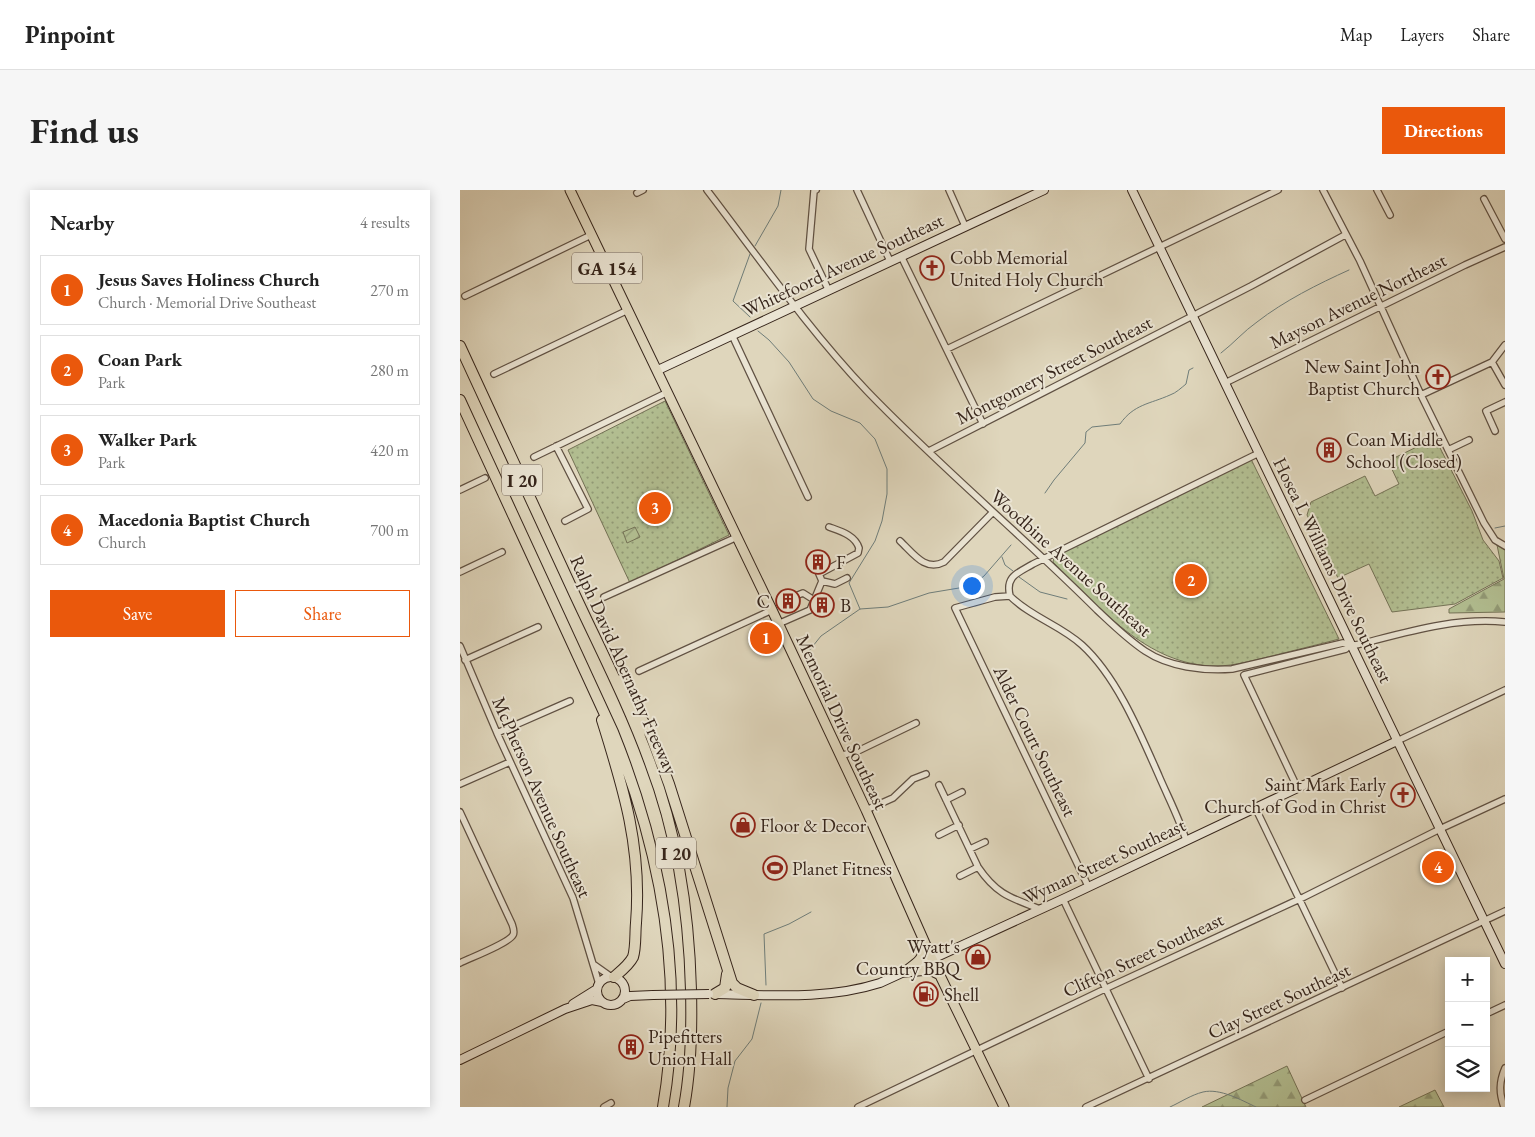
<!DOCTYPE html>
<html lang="en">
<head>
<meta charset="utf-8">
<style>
	body { margin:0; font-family:"EB Garamond",serif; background:#f6f6f6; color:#222 }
	.controls { position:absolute; right:15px; bottom:15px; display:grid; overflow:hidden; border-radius:0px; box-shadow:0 2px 12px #0003 }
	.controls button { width:45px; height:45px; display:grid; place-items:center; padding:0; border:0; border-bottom:1px solid #e0e0e0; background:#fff; color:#222; font:25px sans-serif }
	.you { position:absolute; left:511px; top:395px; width:18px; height:18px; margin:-12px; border:4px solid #fff; border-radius:50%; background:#1a73e8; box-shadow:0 0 0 8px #1a73e833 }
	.badge { display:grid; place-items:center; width:32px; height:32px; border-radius:50%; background:#ea580c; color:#fff; font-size:16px; font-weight:700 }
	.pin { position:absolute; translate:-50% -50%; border:2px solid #fff; box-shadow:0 1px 5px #0006 }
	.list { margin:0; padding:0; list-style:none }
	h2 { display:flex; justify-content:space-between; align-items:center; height:65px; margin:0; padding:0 20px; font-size:21px }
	h2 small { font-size:16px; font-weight:400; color:#767676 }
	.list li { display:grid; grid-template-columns:32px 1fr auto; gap:15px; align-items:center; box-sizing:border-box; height:70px; margin:0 10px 10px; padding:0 10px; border:1px solid #e0e0e0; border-radius:0px }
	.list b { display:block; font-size:19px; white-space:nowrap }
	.list p { margin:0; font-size:16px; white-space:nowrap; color:#767676 }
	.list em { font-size:16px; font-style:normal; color:#767676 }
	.actions { display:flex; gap:10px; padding:15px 20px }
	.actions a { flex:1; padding:11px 0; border:1px solid #ea580c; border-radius:0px; text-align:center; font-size:18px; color:#ea580c }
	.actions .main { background:#ea580c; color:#fff }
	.icon { flex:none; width:28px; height:28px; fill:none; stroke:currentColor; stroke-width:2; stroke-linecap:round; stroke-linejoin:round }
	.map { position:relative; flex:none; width:1045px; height:917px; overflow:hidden; border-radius:0px }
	header { display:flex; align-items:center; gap:30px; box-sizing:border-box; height:70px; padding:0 25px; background:#fff; border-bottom:1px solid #e0e0e0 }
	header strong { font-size:24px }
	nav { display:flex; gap:28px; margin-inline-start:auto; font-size:18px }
	.intro { display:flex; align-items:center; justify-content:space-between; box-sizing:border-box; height:120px; padding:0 30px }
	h1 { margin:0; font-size:35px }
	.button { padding:12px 22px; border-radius:0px; background:#ea580c; color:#fff; font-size:18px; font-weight:700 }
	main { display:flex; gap:30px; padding:0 30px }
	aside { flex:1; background:#fff; border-radius:0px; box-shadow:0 2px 12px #0003 }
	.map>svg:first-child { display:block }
	.forest { fill:url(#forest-firs); stroke:#747256 }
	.park { fill:url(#park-dots); stroke:#747256 }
	.garden { fill:url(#garden-furrows); stroke:#747256 }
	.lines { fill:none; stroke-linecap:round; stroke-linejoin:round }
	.stream { stroke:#6f7d79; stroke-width:1 }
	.street-casing { stroke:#605143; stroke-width:8 }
	.secondary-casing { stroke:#36251b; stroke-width:10 }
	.primary-casing { stroke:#36251b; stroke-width:11 }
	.highway-casing { stroke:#36251b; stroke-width:12 }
	.street { stroke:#eae4d3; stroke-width:5.5 }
	.secondary { stroke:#eae4d3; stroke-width:8 }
	.primary { stroke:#dfd6bc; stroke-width:9 }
	.highway { stroke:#dfd6bc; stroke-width:10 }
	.secondary-bridge-casing { stroke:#36251b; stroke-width:10; stroke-linecap:butt }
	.secondary-bridge { stroke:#eae4d3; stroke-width:8 }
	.labels { text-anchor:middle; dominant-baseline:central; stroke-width:4; stroke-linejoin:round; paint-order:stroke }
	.shield { fill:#eae4d3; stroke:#6c5e52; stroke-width:1 }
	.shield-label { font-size:18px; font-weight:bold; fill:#36251b }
	.poi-label { font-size:19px; fill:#36251b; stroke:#eae4d3; text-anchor:start }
	.street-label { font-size:19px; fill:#36251b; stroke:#eae4d3 }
</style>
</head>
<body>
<header>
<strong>Pinpoint</strong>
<nav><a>Map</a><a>Layers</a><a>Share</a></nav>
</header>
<div class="intro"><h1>Find us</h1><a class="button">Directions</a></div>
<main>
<aside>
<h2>Nearby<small>4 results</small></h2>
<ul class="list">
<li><span class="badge">1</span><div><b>Jesus Saves Holiness Church</b><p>Church · Memorial Drive Southeast</p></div><em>270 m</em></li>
<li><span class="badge">2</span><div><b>Coan Park</b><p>Park</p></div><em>280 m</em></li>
<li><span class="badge">3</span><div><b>Walker Park</b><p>Park</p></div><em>420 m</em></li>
<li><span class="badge">4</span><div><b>Macedonia Baptist Church</b><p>Church</p></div><em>700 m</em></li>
</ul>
<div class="actions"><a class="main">Save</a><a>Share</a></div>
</aside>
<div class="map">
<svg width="1045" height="917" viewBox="0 0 1045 917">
	<defs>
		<pattern id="forest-firs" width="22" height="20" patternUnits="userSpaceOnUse" patternTransform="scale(1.25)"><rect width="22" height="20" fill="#b2be91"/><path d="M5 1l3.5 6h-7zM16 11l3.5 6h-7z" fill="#929a76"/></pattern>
		<pattern id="park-dots" width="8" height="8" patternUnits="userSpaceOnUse" patternTransform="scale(1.25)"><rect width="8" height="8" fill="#b2be91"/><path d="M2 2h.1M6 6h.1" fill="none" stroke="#929a76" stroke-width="1.8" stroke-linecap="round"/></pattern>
		<pattern id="garden-furrows" width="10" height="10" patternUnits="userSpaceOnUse" patternTransform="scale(1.25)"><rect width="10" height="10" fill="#b2be91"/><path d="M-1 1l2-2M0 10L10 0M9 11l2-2" fill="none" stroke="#929a76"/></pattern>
	</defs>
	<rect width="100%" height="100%" fill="#dfd6bc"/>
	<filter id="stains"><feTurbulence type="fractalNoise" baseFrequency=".004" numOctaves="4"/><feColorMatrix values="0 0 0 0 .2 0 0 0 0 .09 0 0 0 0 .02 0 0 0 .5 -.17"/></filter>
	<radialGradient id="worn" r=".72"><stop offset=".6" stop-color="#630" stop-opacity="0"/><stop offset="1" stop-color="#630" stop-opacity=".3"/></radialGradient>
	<path class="forest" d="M1037,355L1045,360V422L989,423V419L1044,389Z
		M827,876L846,917H742Z
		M975,900L984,917H939Z"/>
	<path class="park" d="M205,211L269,345L170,393L108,260Z
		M975,248L1012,321L1023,350L1039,371L1043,388L995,414L932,422L909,374L878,388L847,325L851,312L905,286L915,306L939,294L928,271Z
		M791,269L879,449C857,455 835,460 812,466C794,470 775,476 756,476C687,476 638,416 593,372L594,367Z"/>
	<path class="garden" d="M175,337L180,347L167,353L163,342Z"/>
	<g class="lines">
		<path class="stream" d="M295,56L318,16L321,0
			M290,127L273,111L290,64
			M298,141L309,150L329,172L353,209L371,221L400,233L415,249L427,279V304L422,331L415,351L389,393L400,419
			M761,163C774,153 784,141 797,132C824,111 858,94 889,80
			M585,303L594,290L625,253L626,242L632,237L660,234C674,214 690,214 710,205C716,203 721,198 726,194L729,180L733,178
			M1035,338L1045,336
			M542,367L545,375L553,381
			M559,387L580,402L607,409
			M344,467L361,446L400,419L428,417L469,403L511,396L524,386L551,355
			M306,795L304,744L329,734L351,722
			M267,917L268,898L275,871L292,849L301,813
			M710,917C721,912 731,905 743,902C760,898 781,910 796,917"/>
		<g class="street-casing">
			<path id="street" d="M247,0C299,68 348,139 407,201C480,277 562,345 637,420C652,434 667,449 685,461C709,477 743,481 772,479L883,453L896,455C944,443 994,427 1045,432
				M356,0L354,1L349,59L368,99
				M397,0L430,71
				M489,0L505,36
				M863,0L900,71L961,205L1024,333L1035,350L1045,356
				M917,0L930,25
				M177,3L183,0
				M1024,9L1045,49
				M441,66L523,234
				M5,106L131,45
				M272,145L348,307
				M487,159L818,0
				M1032,172L1045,195
				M34,184L168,120
				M765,193L1005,75L1045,57
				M961,205L1032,172L1045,155
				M1035,241L1026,221L1045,212
				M96,256L128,319L105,331
				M988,260L1009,250
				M469,261L791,96L885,45
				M74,267L208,202
				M0,300L25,288
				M440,351C453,363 465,382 484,372L533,322
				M0,382L42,362
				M362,391L375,394L387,388
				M338,405L343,403L354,410
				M550,406C545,386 558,383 573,374L799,263
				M144,407L277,347
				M318,434L350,420L362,391L359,384L398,363L399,358C395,345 380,341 369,337
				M0,456L37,543L113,708L139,794
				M5,470L78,437
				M179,481L312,420
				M37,543L110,511
				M937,551L1045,500
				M380,566L400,560L456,533
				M0,594L50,572
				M479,595L518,677C537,705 551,708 580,719
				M837,597L784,485L886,459L891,453
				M486,610L502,602
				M795,617L882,798
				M406,620L433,608L453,589L466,584
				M0,622L52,734C53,737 55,742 53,745C49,753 10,768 0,773
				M479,645L499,635
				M510,659L525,652
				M500,686L518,677
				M628,696L495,418L535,407L550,406C571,427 600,435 622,455C657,487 680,543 699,586C708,607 719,628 726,650
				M603,709L689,889
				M133,774L150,786
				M1026,824L1045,815
				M845,910L989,841
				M144,917L151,913
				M398,917L649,797L844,707L980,639L1045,609
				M626,917L1045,721
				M1044,917C1039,903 1039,892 1045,878"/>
		</g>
		<g class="secondary-casing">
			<path id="secondary" d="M672,0L1045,774
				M198,180L584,0
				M137 801a14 14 0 1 1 28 0a14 14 0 1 1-28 0Z
				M255,804C310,805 367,810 420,793L603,709L937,551
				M163,809L170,806L193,805
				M113,814L137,799
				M0,870L105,819L132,810L142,812"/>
		</g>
		<g class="primary-casing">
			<path id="primary" d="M110,0L312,420L406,620L472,769L544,917
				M445,782C457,771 464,772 463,753
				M445,782L470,780L480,785"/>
		</g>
		<g class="highway-casing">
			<path id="highway" d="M0,156C38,238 76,320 114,403C140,459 169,515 190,573C218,646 229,722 231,800C232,839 231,879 224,917
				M0,210L153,542C201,661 225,789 203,917
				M161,490L191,546L209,594L272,793L277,798L294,805
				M142,530C164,600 182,659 176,733C175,743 176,758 173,767C169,775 161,781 154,787
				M255,804L265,798L267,784"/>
		</g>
		<use href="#street" class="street"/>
		<use href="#secondary" class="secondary"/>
		<use href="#primary" class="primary"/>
		<use href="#highway" class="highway"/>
		<g class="secondary-bridge-casing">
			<path id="secondary-bridge" d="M193,805L249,804"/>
		</g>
		<use href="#secondary-bridge" class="secondary-bridge"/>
	</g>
	<defs>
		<g id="church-ring" transform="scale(1.25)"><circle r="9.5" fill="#eae4d3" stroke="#8f2418" stroke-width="1.5"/><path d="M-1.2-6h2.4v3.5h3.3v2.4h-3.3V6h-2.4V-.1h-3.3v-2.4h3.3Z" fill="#8f2418"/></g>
		<g id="building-ring" transform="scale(1.25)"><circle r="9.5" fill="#eae4d3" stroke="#8f2418" stroke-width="1.5"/><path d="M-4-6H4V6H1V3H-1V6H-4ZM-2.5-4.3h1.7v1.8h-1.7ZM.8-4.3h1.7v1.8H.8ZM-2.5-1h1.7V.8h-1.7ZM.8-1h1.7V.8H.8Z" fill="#8f2418"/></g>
		<g id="shop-ring" transform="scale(1.25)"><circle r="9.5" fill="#eae4d3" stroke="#8f2418" stroke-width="1.5"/><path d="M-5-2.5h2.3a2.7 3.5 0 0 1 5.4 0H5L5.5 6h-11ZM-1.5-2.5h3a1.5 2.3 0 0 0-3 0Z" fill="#8f2418"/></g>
		<g id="stadium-ring" transform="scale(1.25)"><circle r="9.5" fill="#eae4d3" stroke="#8f2418" stroke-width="1.5"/><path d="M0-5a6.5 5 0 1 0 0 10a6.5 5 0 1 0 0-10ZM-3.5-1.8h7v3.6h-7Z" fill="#8f2418"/></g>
		<g id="fuel-ring" transform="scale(1.25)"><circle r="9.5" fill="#eae4d3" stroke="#8f2418" stroke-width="1.5"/><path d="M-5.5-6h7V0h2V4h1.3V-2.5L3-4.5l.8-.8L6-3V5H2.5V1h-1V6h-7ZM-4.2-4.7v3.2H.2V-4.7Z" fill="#8f2418"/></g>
	</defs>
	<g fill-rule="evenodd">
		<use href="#church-ring" x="472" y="78"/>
		<use href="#church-ring" x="978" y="187"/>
		<use href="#building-ring" x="869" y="260"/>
		<use href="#building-ring" x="358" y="372"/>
		<use href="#building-ring" x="328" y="411"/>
		<use href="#building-ring" x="362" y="415"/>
		<use href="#church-ring" x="943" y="605"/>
		<use href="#shop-ring" x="283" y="635"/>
		<use href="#stadium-ring" x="315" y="678"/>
		<use href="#shop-ring" x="518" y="767"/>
		<use href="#fuel-ring" x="466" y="804"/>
		<use href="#building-ring" x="171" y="857"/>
	</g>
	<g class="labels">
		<g class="shield">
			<rect x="112" y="62.5" width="70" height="31" rx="4"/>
			<rect x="42" y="274.5" width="40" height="31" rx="4"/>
			<rect x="196" y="647.5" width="40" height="31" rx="4"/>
		</g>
		<g class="shield-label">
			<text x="147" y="78">GA 154</text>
			<text x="62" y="290">I 20</text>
			<text x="216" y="663">I 20</text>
		</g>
		<g class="poi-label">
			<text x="490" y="67">Cobb Memorial<tspan x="490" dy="22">United Holy Church</tspan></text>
			<text x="960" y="176" text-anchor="end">New Saint John<tspan x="960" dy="22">Baptist Church</tspan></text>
			<text x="886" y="249">Coan Middle<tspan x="886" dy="22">School (Closed)</tspan></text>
			<text x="376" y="372">F</text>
			<text x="310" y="411" text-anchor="end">C</text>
			<text x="380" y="415">B</text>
			<text x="926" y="594" text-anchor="end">Saint Mark Early<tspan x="926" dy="22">Church of God in Christ</tspan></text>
			<text x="300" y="635">Floor &amp; Decor</text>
			<text x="332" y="678">Planet Fitness</text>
			<text x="500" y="756" text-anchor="end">Wyatt's<tspan x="500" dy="22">Country BBQ</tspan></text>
			<text x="484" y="804">Shell</text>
			<text x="188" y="846">Pipefitters<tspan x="188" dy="22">Union Hall</tspan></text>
		</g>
		<g class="street-label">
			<text transform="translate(383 75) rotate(-25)">Whitefoord Avenue Southeast</text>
			<text transform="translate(898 111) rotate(-26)">Mayson Avenue Northeast</text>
			<text transform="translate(594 180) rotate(-27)">Montgomery Street Southeast</text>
			<text transform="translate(611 373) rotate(42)">Woodbine Avenue Southeast</text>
			<text transform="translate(873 380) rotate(64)">Hosea L Williams Drive Southeast</text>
			<text transform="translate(164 475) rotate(66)">Ralph David Abernathy Freeway</text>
			<text transform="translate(382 532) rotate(65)">Memorial Drive Southeast</text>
			<text transform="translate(575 551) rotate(64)">Alder Court Southeast</text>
			<text transform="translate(82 607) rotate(66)">McPherson Avenue Southeast</text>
			<text transform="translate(644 671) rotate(-25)">Wyman Street Southeast</text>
			<text transform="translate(683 765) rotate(-25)">Clifton Street Southeast</text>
			<text transform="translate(819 811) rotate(-25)">Clay Street Southeast</text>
		</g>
	</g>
	<rect width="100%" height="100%" filter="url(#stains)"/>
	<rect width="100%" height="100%" fill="url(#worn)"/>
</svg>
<div class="controls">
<button>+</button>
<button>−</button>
<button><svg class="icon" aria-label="layers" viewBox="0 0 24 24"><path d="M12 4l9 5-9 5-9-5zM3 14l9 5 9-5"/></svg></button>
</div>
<div class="you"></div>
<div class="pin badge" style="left:306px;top:448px">1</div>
<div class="pin badge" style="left:731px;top:390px">2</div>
<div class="pin badge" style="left:195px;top:318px">3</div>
<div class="pin badge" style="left:978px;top:677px">4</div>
</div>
</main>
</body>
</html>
